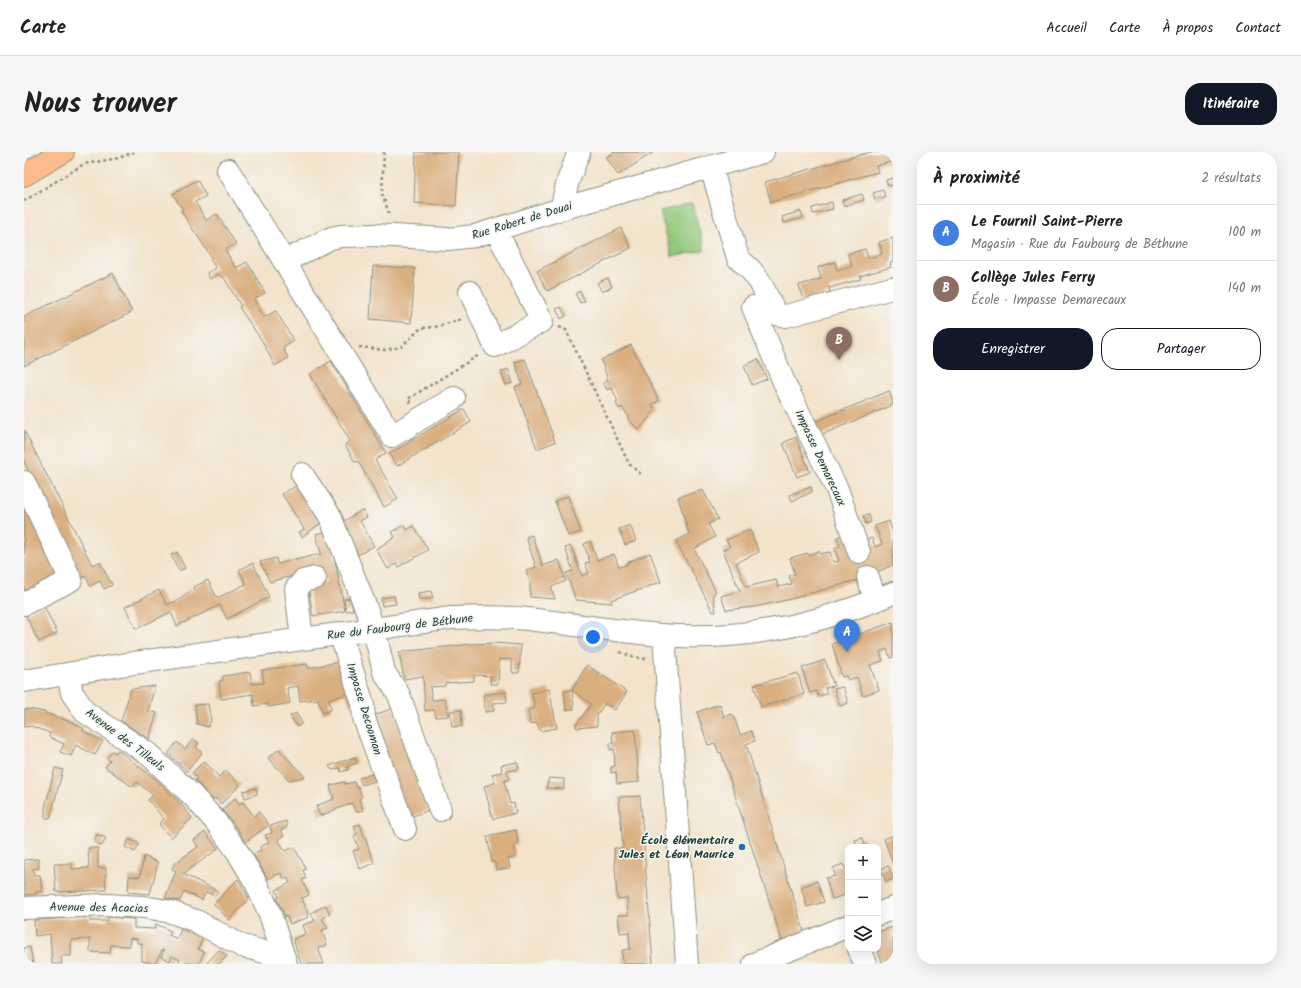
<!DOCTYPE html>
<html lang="fr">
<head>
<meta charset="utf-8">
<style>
	body { margin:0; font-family:Kalam,sans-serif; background:#f6f6f6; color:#222 }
	.controls { position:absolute; right:12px; bottom:12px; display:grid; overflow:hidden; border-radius:8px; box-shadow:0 4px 16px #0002 }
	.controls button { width:36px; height:36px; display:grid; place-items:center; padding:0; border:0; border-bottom:1px solid #e0e0e0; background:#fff; color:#222; font:20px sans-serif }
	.you { position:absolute; left:569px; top:485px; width:14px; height:14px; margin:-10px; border:3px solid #fff; border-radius:50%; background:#1a73e8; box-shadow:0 0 0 6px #1a73e833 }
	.badge { display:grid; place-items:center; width:26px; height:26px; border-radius:50%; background:#111827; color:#fff; font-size:13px; font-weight:700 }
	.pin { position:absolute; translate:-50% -33px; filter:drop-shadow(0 1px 2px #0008) }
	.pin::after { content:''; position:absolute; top:21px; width:14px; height:12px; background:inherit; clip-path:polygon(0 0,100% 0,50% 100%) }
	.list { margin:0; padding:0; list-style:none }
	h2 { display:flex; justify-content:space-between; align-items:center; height:52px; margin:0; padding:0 16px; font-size:17px }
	h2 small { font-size:13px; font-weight:400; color:#767676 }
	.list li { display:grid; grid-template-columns:26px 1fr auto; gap:12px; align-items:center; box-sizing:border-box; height:56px; padding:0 16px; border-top:1px solid #e0e0e0 }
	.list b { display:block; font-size:15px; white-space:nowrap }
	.list p { margin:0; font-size:13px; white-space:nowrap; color:#767676 }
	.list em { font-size:13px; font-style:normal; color:#767676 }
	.actions { display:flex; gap:8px; padding:12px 16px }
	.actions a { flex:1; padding:9px 0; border:1px solid #111827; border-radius:16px; text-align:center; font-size:14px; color:#111827 }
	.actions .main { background:#111827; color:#fff }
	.icon { flex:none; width:22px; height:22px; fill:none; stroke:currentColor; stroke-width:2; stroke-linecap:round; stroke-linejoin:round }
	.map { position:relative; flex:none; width:869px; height:812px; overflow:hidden; border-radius:16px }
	header { display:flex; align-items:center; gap:24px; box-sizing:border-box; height:56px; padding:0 20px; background:#fff; border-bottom:1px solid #e0e0e0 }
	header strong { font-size:19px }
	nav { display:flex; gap:22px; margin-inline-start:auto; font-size:14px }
	.intro { display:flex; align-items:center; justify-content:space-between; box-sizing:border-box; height:96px; padding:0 24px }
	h1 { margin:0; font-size:28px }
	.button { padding:10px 18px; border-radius:16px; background:#111827; color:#fff; font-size:14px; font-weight:700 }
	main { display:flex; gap:24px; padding:0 24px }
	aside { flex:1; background:#fff; border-radius:16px; box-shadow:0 4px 16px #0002 }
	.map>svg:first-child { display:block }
	.green { fill:#93c87a; stroke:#598257 }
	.building { fill:#daaf80 }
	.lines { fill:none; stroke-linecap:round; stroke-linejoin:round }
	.minor-casing { stroke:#899080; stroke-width:24 }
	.highway-casing { stroke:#899080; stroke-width:24 }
	.path { stroke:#899080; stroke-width:2.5; stroke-dasharray:3 3; stroke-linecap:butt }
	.minor { stroke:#fff; stroke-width:22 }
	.highway { stroke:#fbbb8c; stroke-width:22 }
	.poi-dot { fill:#1f6fb2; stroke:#f6f6f2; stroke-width:1.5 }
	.labels { text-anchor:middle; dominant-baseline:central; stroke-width:3; stroke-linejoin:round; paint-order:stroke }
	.street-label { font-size:12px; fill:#1f3d34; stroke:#f6f6f2 }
	.poi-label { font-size:12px; font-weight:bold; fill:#1f3d34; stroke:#f6f6f2; text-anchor:end }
</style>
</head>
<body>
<header>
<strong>Carte</strong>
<nav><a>Accueil</a><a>Carte</a><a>À propos</a><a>Contact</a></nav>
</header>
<div class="intro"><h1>Nous trouver</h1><a class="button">Itinéraire</a></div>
<main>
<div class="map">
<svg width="869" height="812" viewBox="0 0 869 812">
	<rect width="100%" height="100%" fill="#f6f6f2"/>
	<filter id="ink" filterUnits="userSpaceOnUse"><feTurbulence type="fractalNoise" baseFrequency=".025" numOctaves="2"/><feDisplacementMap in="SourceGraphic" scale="8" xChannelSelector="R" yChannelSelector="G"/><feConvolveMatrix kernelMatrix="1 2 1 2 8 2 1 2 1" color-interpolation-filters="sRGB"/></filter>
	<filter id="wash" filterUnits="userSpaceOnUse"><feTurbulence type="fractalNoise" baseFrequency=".012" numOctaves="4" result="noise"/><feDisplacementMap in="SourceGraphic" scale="16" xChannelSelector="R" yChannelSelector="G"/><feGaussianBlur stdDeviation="0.9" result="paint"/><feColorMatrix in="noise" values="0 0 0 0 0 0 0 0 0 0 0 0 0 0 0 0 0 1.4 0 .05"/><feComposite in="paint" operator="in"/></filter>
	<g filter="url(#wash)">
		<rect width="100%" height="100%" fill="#f3e3cb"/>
		<path class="green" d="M668,51L681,98L648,105L636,59Z"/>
		<g id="blocks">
			<path class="building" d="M392,0H435L432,54L390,51Z
				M591,0H630L594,23L582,5Z
				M846,0H869V9L852,14L854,20L747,50L741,30Z
				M869,26V33L864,34L862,28Z
				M173,28L182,44L171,50L182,68L193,62L212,92L201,98L212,116L223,110L241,141L230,147L240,165L252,159L270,189L259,196L264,206L251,214L238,189L215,155L217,154L199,124L197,125L195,122L186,127L183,121L192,116L186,107L188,106L157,59L159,58L149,42Z
				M859,38L861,45L851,47L849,41Z
				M838,42L840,48L820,54L818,48Z
				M808,50L809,57L789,62L788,56Z
				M777,59L779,66L760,71L758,65Z
				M597,76L607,96L523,139L513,119Z
				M869,86V110L866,111L867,115L836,124L837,127L805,136L806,140L779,148L775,133L797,127L794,115L811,110L813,119L828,114L824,102L841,97L844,106L858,102L855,90Z
				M349,114L391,116L387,171L346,167Z
				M89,121L108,160L0,214V165Z
				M584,126L588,135L578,140L573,131Z
				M556,139L561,149L556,151L551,142Z
				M537,155L542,164L537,167L532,157Z
				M607,193L635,249L628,252L631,258L615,278L603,266L605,265L598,255L595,257L592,251L594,250L588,236L583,238L579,231L584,228L577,208Z
				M501,207L531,290L513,297L491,235L498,232L491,210Z
				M734,207L743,227L728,233L720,214Z
				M307,209L362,301L351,308L374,347L360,355L334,309L331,310L321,293L326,289L286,222Z
				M484,217L489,231L482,233L477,220Z
				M865,239L869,249V253L794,284L788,271Z
				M440,257L447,270L373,314L365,302Z
				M0,278L68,413L76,410L88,433L80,437L76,429L66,434L62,424L57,426L0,310Z
				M772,285L786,320L773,325L759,291Z
				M275,332L277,340L297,371L278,385L275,380L280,377L258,342Z
				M787,335L788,340L768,349L766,343Z
				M679,338L694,367L684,372L691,385L670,397L692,440L689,442L692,460H689L652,389L665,382L654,345Z
				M544,344L557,380L544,384L531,349Z
				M0,346L38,423L0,441Z
				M338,358L343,365L336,369L350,394L334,403L315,372Z
				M845,363L847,370L842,372L839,364Z
				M865,369L869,381V413L837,427L763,448L730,455L702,458L697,444L716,439L699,398L706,395L702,388L726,378L735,400L712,411L722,435L752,428L754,435L768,432L765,424L771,422L766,406L783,401L784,403L795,399L796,402L806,400L809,410L815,409L811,396L816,394L813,385L824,382L838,389L848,386L851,395L858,392L851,374Z
				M380,373L383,378L390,374L404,398L374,415L372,412L364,417L352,397L371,385L368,380Z
				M606,373L612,389L601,393L595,377Z
				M305,379L321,459L289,464L284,433L302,430L299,416L246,430L236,410L252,406L253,412L297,402L292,382Z
				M508,383L519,414L535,408L542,429L527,435L531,447L506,445V430L502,419L512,415L502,385Z
				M566,389L573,408L590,402L595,415L603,413L602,411L626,401L637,430L587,448L588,451L552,448L542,421L549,419L541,396L547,394L558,424L565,421L561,411L566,410L560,392Z
				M153,400L161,416L155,419L147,403Z
				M229,411L245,445L203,467L196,453L153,474L147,460L112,477L101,455L135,438L143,453L159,446L158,444L171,437L170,435L184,428L193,446L222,432L215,418Z
				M407,439L409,446L395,448L394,441Z
				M370,444L372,452L358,454L357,446Z
				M327,446L329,458L322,459L320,447Z
				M19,452L33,481L15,490L1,462Z
				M869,470V505L866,506L863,497L856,500L859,509L846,513L855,538L839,544L833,525L824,528L822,524L818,525L808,492Z
				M470,491L497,493L495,521H489L488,518V508L475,507L474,532H466L467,524L450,523V529L421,531V534L406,535L408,548L421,547L424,564L412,565L410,558L401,559L399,524L380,527L375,500L448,492Z
				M801,508L810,534L801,536L803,542L794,544L792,539L786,541L778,516Z
				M320,509L335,551L326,554L322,542L305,548L307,558L299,561L294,547L276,549L274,534L263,536L266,551L245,555L243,552L230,554L229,542L197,547L195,529L199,528V524L226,520L228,532L240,531L238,518L283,512L284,516Z
				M563,513L603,540L591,558L581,551L573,563V574L553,576L552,573L567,552L548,538Z
				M774,521L780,542L737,555L730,533Z
				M131,534L124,559L133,561L125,587L97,569L107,537Z
				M819,535L824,551L816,554L810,537Z
				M525,537L533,576L516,579L513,571L506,572L504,558L511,556L508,541Z
				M548,538L550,557L542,558L540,539Z
				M482,540L483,550L469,551L470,559L461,560L459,543Z
				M184,552L187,568L184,575L173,572L171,553Z
				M696,552L700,565L707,562L710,564L716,583L727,579L731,589L722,592L781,783L759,792L697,600L695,601L691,591L684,593L673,560Z
				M370,556L405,658L381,667L345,565Z
				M4,557L21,560V561L50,571L60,577L59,579L79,589L71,603L52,593L47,604L36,600L40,592L25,585L26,581L7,574L0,575V558Z
				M437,558L438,574L428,575L426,559Z
				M272,561L278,571L273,575L266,564Z
				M611,578L615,630L593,632L592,620L587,621V615L591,614L590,597L586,598V591H589L588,580Z
				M169,587L175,591L172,595L178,601L163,619L144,602L153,590L161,597Z
				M255,597L281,625L265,628L244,606Z
				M94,598L130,626L157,652L168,666L147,686L135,672L140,667L124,648L129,643L113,630L109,635L81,615L86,609L83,606L88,599L92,601Z
				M331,605L333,611L323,615L324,618L317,620L316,616L308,618L305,614Z
				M180,609L195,625L202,618L216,633L197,652L191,646L189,648L171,628L173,626L168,621Z
				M493,610L495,617L483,619L485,627L480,629L486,652L490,651L492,661L469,667L460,634L471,631L468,622L478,620L477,613Z
				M31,616L39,618L26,666H21V656Z
				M348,622L351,629L338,633L335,626Z
				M525,626L540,627V637L522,636Z
				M321,630V632L330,630L332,635L334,634L338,645L335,646L339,658L332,660L328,651L296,664L292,654L310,647L306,633Z
				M232,636L233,642L221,646L219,639Z
				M616,644L629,812H599L598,798L606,797L605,780L596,781L594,763H604L603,746L593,747L590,696H599L595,645Z
				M211,646L215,652L219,650L230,664L235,660L245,673L221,690L213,676L198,658Z
				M262,669L263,675L257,678L260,684L254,687L261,699L270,695L282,717L279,718L282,726L278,728L285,743L278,746L285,765L266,772L263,765H261L253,746L255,745L252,738L266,731L263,725L260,727L257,721L244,727L229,702L237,698L236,695L245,690L241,683L248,681L246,674Z
				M336,672L350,711L336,717L329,699L335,697L330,684L333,682L330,674Z
				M492,678L494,692L490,693L492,705L484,707L486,716L472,718L471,711L468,710L463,684Z
				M181,680L194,697L159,722L194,739L191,744L182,740L178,748L160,739L156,749L141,746L152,719L148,717L150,712L174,695L170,688Z
				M73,682L82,686L78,694L70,690Z
				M868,684L869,686V712L860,687Z
				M839,686L841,693L833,695L831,688Z
				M105,687L115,692L111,700L101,695Z
				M64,696H74V716H82V724H81L82,738L32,740L30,712H48V717L65,716Z
				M120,704L134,711L126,742L104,740L105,724L116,725Z
				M14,707L15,716L9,717L10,723H16L18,739L12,740V742L0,743V708Z
				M819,712L821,716L824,715V742L808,747L802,726L811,724L809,716Z
				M865,714L869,727L862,730L857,717Z
				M214,727L225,747L205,768L190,752Z
				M793,729L800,750L783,755L777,735Z
				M302,753L306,762L298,767L304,776L298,778L303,793L294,796L300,812H277L269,787L282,782L279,773L291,769L287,761Z
				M66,765V769H84V765L110,767V776L131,777L132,772L147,779L145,783L153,787L157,777L178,787L174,797L180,800L175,812L161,811V812H154L156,808L148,804L146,809L137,805L140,798H138L131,812H129L124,810L118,809V791H113V787L106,786L105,794L87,793L86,801L66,800V787L47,788V804H37L38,812H28L26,782L11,784L10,768Z
				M869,775V812H859L853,797L854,780Z
				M6,795L9,812H0V796Z
				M195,798L203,804L195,812H182Z"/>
		</g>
	</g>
	<g filter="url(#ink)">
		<use href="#blocks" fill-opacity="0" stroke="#899080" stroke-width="1"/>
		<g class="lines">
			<g class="minor-casing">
				<path id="minor" d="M687,15L714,106L726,117L736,130L752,162L762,164L868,136
					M204,18L368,284L430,246
					M537,57L544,29L555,0
					M261,109L307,86L317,84L349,83L424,87L451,84L537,57L739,0
					M446,140L471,194L518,169L472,78
					M729,155L762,235L813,337L835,400
					M278,322L306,364L344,461L354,494L360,520L375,543L416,658
					M0,330L47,428L0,452
					M844,425L851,448
					M316,481L339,552L340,566L381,677
					M640,483L663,812
					M278,487L272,437L279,429L291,426
					M44,522L48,541L61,560L123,601L169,644L192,670L213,699L232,731L246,762L262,812
					M0,529L103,512L427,466C452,465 477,464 503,467C553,472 603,482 654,484C728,487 801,470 869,441
					M0,756L82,753L119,755L132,757L147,760L172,769L218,794L260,805
					M854,762L869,756
					M835,797L841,812
					M730,812L824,774"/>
			</g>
			<g class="highway-casing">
				<path id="highway" d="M0,23L39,0"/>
			</g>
			<path class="path" d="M360,0L358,42L366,64
				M0,49L60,12L95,6L110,0
				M535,175L542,178L605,312L618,323
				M335,195L361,198L377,195L397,176L411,175L438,167
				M387,251L384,247L455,203
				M596,500L609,505L622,507"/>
			<use href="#minor" class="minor"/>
			<use href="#highway" class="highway"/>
		</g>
	</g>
	<circle class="poi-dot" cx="718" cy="695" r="4"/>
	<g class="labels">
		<g class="street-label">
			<text transform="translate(498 69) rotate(-17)">Rue Robert de Douai</text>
			<text transform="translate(796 306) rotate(65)">Impasse Demarecaux</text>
			<text transform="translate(376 475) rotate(-7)">Rue du Faubourg de Béthune</text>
			<text transform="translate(340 557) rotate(73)">Impasse Decooman</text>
			<text transform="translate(101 588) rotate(37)">Avenue des Tilleuls</text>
			<text transform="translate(75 756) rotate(1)">Avenue des Acacias</text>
		</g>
		<g class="poi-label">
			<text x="710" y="688">École élémentaire<tspan x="710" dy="14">Jules et Léon Maurice</tspan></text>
		</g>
	</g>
</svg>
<div class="controls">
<button>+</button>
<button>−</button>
<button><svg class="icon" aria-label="layers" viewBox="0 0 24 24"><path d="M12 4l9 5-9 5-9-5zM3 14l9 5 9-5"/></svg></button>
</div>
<div class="you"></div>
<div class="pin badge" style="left:823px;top:500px;background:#3f7fe0">A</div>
<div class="pin badge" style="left:815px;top:208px;background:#8d6e63">B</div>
</div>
<aside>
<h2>À proximité<small>2 résultats</small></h2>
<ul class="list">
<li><span class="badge" style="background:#3f7fe0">A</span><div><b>Le Fournil Saint-Pierre</b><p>Magasin · Rue du Faubourg de Béthune</p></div><em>100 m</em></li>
<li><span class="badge" style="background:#8d6e63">B</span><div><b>Collège Jules Ferry</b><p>École · Impasse Demarecaux</p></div><em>140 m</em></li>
</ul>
<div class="actions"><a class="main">Enregistrer</a><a>Partager</a></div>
</aside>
</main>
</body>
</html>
